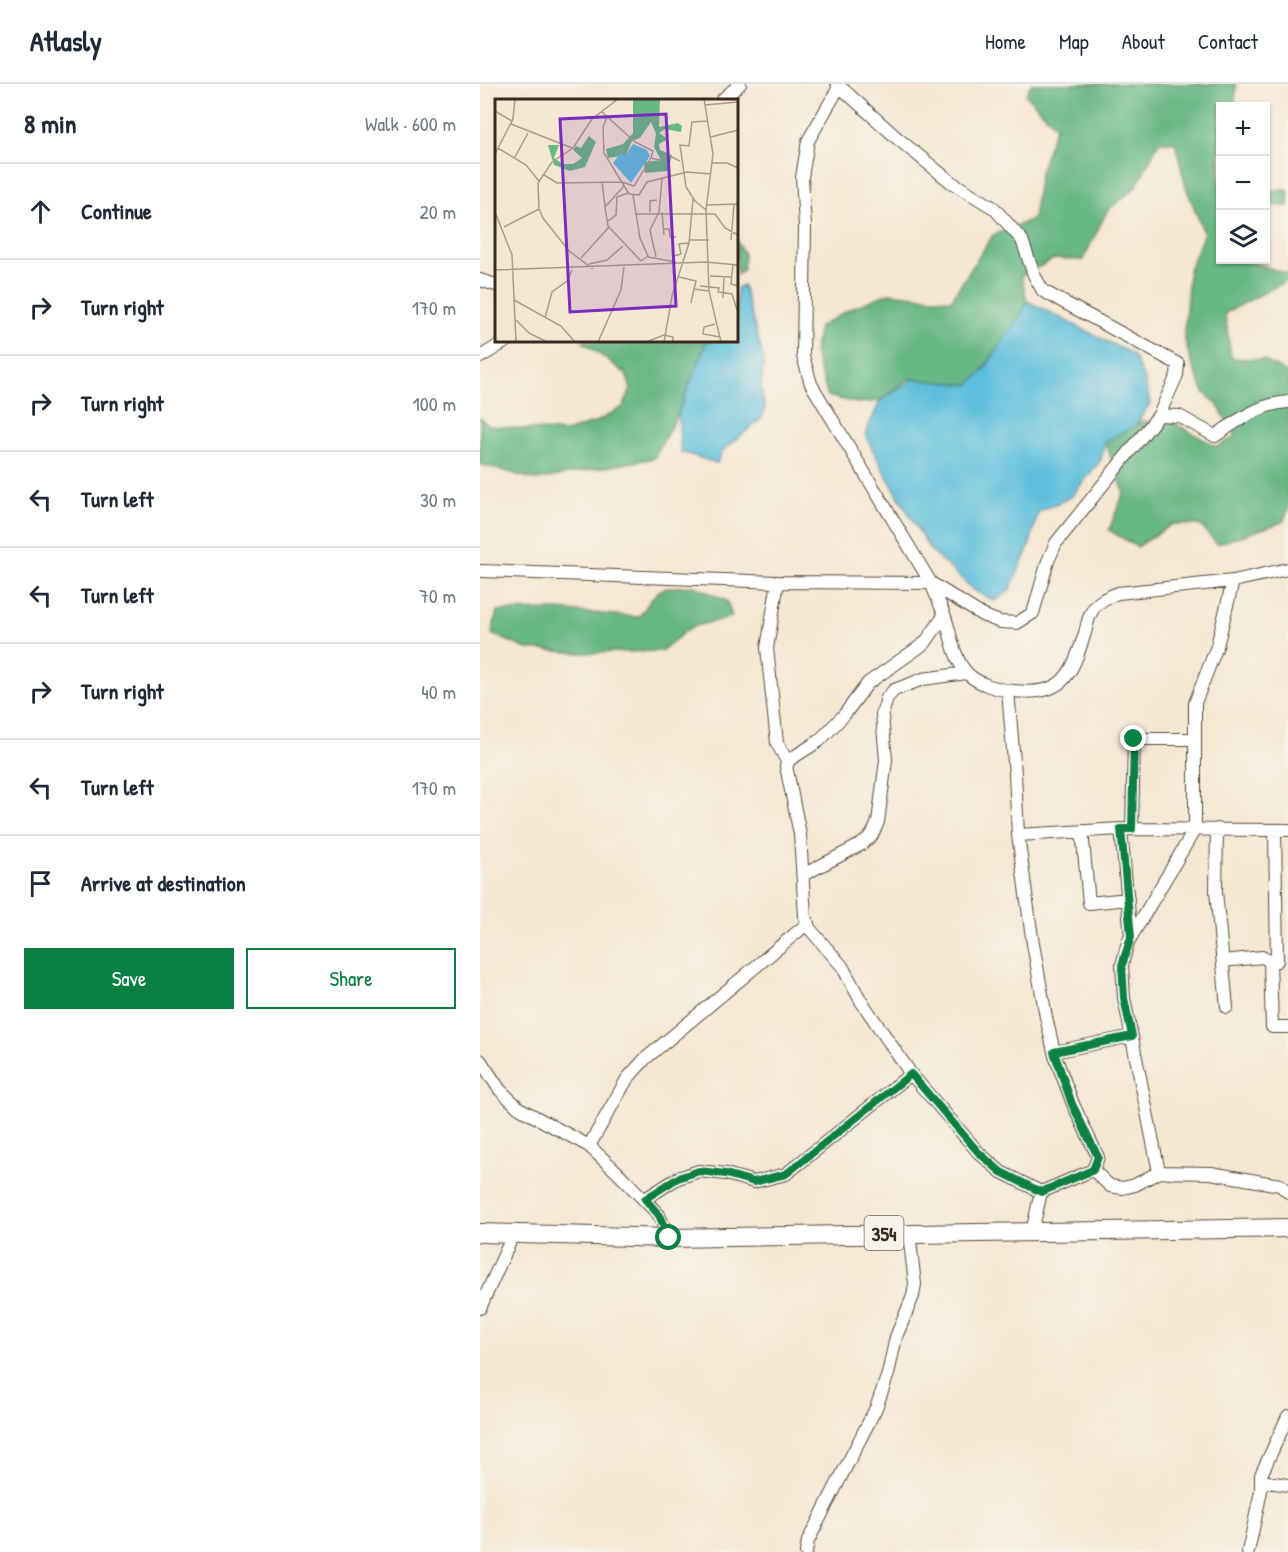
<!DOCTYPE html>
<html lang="en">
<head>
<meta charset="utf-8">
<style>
	body { margin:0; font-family:"Patrick Hand",sans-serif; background:#f2f2f3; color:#1f2937 }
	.controls { position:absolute; right:18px; top:18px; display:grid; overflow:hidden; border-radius:0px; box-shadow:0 2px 4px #0004 }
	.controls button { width:54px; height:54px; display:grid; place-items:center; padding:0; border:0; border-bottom:2px solid #e0e1e3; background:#fff; color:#1f2937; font:30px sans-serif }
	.stop { position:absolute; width:18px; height:18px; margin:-14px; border:4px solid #0b8043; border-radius:50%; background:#fff }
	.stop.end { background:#0b8043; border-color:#fff; box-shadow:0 2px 6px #0008 }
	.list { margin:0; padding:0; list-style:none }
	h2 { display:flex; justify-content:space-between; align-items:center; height:78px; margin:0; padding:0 24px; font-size:26px }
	h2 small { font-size:20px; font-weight:400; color:#747a83 }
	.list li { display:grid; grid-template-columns:39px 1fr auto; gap:18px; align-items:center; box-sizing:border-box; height:96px; padding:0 24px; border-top:2px solid #e0e1e3 }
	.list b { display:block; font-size:22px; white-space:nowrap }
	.list em { font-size:20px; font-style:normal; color:#747a83 }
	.actions { display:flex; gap:12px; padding:18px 24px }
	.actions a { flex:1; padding:14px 0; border:2px solid #0b8043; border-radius:0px; text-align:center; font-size:21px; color:#0b8043 }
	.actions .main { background:#0b8043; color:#fff }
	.icon { flex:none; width:33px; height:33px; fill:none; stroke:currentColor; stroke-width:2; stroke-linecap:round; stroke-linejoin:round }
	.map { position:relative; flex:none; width:808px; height:1468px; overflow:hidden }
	header { display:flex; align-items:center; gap:36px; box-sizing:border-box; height:84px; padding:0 30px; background:#fff; border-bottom:2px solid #e0e1e3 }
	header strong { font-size:28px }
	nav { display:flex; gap:33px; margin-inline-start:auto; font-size:21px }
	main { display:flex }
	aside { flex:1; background:#fff }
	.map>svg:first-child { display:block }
	.forest { fill:#68b884; stroke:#527151; stroke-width:1.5 }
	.water { fill:#5dbfdc; stroke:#4c747d; stroke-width:1.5 }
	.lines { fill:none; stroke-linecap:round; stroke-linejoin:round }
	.minor-casing { stroke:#574639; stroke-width:14 }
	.highway-casing { stroke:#574639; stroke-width:20 }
	.minor { stroke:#fff; stroke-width:12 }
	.highway { stroke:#fff; stroke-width:18 }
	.route { stroke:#0b8043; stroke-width:8 }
	.labels { text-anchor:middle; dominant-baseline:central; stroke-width:5; stroke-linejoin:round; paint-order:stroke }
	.shield { fill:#f7f3e8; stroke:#73665b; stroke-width:1.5 }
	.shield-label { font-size:20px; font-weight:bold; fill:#3b2a1e }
	.inset-road { fill:none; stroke:#ab9b89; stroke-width:1.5 }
	.view { fill:#7b2cbf; fill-opacity:0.15; stroke:#7b2cbf; stroke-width:3 }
	.inset-edge { fill:none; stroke:#3b2a1e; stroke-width:3 }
</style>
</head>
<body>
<header>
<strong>Atlasly</strong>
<nav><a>Home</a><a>Map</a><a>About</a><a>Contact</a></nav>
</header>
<main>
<aside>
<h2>8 min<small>Walk · 600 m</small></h2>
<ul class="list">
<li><svg class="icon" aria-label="ahead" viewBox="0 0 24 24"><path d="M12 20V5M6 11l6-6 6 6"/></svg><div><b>Continue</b></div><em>20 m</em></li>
<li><svg class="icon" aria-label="right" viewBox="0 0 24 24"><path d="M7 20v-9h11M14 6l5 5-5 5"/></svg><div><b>Turn right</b></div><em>170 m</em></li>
<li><svg class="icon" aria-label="right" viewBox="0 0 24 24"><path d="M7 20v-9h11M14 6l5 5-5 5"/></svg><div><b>Turn right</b></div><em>100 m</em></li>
<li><svg class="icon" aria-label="left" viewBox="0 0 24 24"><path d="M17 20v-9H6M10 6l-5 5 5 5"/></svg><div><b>Turn left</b></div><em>30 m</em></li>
<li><svg class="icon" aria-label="left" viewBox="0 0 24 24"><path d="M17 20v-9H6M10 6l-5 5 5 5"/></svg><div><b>Turn left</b></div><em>70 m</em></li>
<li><svg class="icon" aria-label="right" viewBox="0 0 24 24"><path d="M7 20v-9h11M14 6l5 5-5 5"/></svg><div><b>Turn right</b></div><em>40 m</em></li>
<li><svg class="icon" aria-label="left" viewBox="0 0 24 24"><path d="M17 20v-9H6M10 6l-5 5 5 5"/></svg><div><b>Turn left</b></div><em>170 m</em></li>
<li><svg class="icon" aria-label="arrive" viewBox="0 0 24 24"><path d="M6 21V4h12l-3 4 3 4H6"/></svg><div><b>Arrive at destination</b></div></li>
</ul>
<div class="actions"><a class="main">Save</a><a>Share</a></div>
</aside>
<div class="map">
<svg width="808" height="1468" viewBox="0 0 808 1468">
	<rect width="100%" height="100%" fill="#f7f3e8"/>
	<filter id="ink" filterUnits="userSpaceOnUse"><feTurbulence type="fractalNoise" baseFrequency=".0167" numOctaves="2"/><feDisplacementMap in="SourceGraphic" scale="12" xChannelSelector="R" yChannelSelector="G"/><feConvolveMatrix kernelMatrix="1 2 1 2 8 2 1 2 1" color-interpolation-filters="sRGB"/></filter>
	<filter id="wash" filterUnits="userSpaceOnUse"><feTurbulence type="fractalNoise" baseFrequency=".008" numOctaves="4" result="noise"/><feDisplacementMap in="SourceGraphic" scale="24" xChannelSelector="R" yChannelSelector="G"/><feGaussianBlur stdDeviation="1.35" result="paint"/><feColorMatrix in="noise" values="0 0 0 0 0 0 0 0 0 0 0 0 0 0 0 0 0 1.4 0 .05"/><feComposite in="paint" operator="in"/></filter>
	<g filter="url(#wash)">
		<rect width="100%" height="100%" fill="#f5e7d1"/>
		<path class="forest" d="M551,0H756L755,22H740V176H764L808,190V196L745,229L751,274L784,276L808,290V426L803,438L737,460L720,441L692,440L657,463L629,446L644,408L625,358L662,337L694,339L737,363L756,352L737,320L724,308L711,278L704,252L709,186L724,149L706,103L695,58H679L656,103L627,127L603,176L574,175L541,192L547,217L544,227L499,292L488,301L428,295L400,317L377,319L348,312L334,269L339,243L370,225L409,209L471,216L513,151L553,135L560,88L576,42L546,11Z
			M786,106H808V122L786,121Z
			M257,157L264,170L263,186L257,191Z
			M102,257H227L198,329L174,374L56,396L0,380V334L9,342L86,348L116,338L143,323L151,305L146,290Z
			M215,502L247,517L252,533L211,543L181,567L101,569L47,565L12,550L17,527L76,526L159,533C181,501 177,503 215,502Z"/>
		<path class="water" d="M263,201L284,276L281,304L285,325L282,334L243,366L237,379L201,368L198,329L227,257L256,256L257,204Z
			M547,217L652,270L665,296L670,319L656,341L625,358L621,376L591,413L558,428L550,460L530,506L515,517L495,507L450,466L405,389L385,351L400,317L433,295L488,301L503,287L543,227Z"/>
	</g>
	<g filter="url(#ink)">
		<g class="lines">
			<g class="minor-casing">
				<path id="minor" d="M357,0L417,54L471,98L514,124L542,156L554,191L563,207L698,280L697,291L679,331
					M359,3L328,57L322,93L325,142L323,272L331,300L451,499C456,511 461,522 465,533C471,550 474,576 487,589C497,600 519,606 533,607C584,612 591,592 605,549C607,542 608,533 612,527C617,517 628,513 638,509L753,497L808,485
					M242,16L260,0
					M0,196L16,201
					M0,273L28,256
					M0,487L298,498L451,499L502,531L520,538L537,539L553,529L568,477L576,459L679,331L699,332L735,352C758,336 780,320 808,318
					M298,498L287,564L297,659L308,679
					M464,532L445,559L388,599L364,631L339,657L309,676L306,682L320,750L325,833L329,844L362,882L381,917L431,990L499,1069L521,1088L561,1108
					M528,607L535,690L538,751L552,854L566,933L575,972L593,1020L618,1073L613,1086L561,1108L552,1148
					M641,745L651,853
					M652,745L654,655H715
					M737,745L736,807L747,923
					M602,747L609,819L648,815
					M538,751L641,745L808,746
					M323,791L382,760L392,751L398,738L406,676L402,631L407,614L414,606L443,595L486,589
					M743,877L782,873L790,877L792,943H808
					M790,877H797L795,746
					M574,968L652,952
					M0,976L20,1006L39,1024L109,1062L137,1088L179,1131L189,1154
					M109,1062L147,995L165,975L328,839
					M613,1086L630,1102L643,1104L655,1101L679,1088L731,1089L800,1101L808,1108
					M679,1088L644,914L642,881L648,858L715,745V619L737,562L753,497
					M165,1115L198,1094L219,1087L246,1090L274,1098L306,1090L431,990
					M0,1224L29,1160L30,1151
					M781,1397L808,1401
					M326,1468L328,1457L396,1324L408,1290L416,1253L433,1212L435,1200L429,1149
					M768,1468L781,1407V1391L808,1332"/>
			</g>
			<g class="highway-casing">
				<path id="highway" d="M0,1149L189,1154L808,1144"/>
			</g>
			<use href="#minor" class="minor"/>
			<use href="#highway" class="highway"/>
		</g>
	</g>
	<g class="lines" filter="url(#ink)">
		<path class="route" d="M189,1154L179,1131L165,1115L198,1094L219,1087L246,1090L274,1098L306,1090L431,990L499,1069L521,1088L561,1108L613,1086L618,1073L592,1020L574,968L652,952L644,914L642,881L651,853L641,745H652L654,655"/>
	</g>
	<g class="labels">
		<rect class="shield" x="384.5" y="1132" width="39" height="34" rx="4.5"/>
		<g class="shield-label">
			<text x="404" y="1149">354</text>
		</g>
	</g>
	<g transform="translate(15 15)">
		<rect width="243" height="243" fill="#f5e7d1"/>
		<path d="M138,0H165L164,28L183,24L187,27L186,33L170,30L164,34L173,40L164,45L165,51L177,56L173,72L150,74L149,63L166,61L159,48L161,35L156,23L145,39L137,42L131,56L113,59L111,50L128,45L138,34ZM94,37L101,43L90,68L75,72L59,66L53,46H64L59,59L68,65H78L87,59L78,51L81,47L86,49Z" fill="#68b884"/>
		<path d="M138,45L152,51L155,57L136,84L118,64L124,56H131Z" fill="#5dbfdc"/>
		<path class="inset-road" d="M209,0L218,55L211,111L214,192L226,243M210,6L243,3M0,12L17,22M107,13L140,43L158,52L156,59M112,18L108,28L109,54L134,95L144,96L152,83L192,73L216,75M16,25L77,49M216,38L243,31M3,49L31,66L44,82M0,55L18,20L20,0M20,58L33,34M217,64H232L243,69M49,76L62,84L127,83L139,87L156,59L164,61L173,56L185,62M107,83L110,107M129,87L110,108L113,127L146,162M138,96L145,139L153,157L146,162M212,106L243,105M211,111L200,102L191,88L185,46L194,47L197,23L213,22M0,113L17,156L21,243M155,113V102L162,101M167,113L169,136M140,115H220L230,129L243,136M113,122L121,116L122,98L133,94M9,128L44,110M168,130H174L175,138H181M195,141H214M236,141L239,106M179,157L186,155L184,145L194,144M153,158L181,163M161,158L155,131L164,113L167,80M86,159L114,128M94,165L112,161L128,147M238,165L236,185L243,187M98,170L74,152L48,119L44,110L43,84L57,63L78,49L97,20L123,0M0,171L211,163L243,166M215,177L237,178M184,178L201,182L199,190M205,187L224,189L223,193L237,195L242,211M228,199L229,178M19,201L66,227L80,243M196,204L199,190L214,192M50,219L57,193L72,182L77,171M21,221L34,234L52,243M220,225L209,228L208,235L225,238M103,243L126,191L129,168M151,243L169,236L178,238V243M169,243L177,197L194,144L198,100"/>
		<path class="view" d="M171,15L181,207L75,213L65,20Z"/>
		<rect width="243" height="243" class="inset-edge"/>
	</g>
</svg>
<div class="controls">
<button>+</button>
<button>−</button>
<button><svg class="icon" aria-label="layers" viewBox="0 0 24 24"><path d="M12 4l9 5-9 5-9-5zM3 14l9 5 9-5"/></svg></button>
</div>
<div class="stop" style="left:189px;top:1154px"></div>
<div class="stop end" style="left:654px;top:655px"></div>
</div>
</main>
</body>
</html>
